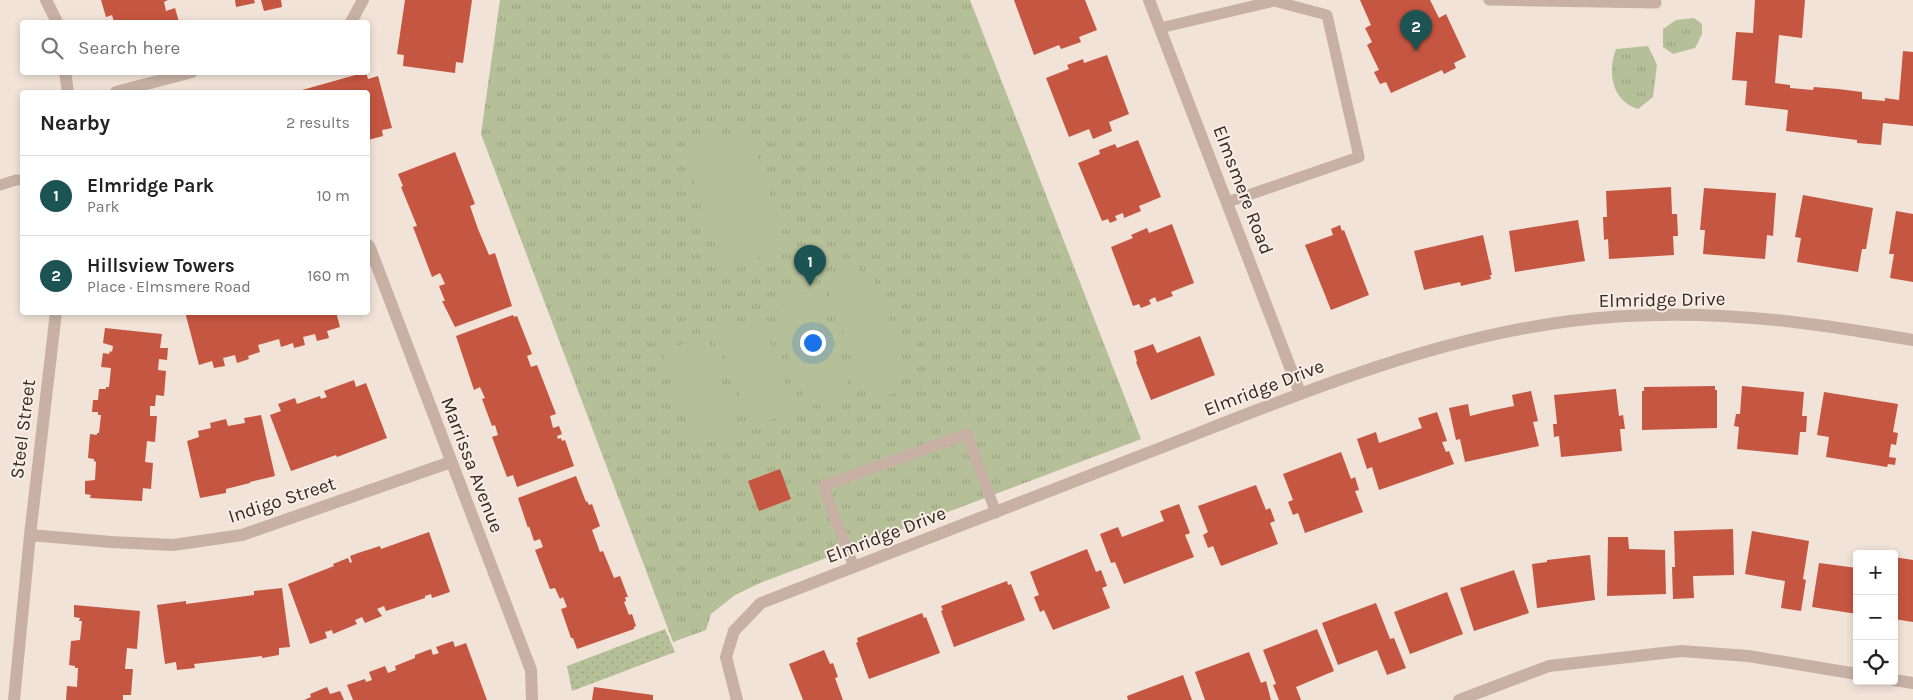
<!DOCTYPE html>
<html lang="en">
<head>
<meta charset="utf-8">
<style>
	body { margin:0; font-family:Karla,sans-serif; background:#f2f2f2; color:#222 }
	.controls { position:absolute; right:15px; bottom:15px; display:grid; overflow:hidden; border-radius:5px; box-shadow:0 2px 8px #0003 }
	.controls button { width:45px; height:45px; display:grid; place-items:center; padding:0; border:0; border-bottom:1px solid #e0e0e0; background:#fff; color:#222; font:25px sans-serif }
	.you { position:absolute; left:812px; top:342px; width:18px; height:18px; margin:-12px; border:4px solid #fff; border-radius:50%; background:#1a73e8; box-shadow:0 0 0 8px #1a73e833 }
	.badge { display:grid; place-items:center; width:32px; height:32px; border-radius:50%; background:#1c5453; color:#fff; font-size:16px; font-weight:700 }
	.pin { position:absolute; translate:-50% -41px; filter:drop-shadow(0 1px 2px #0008) }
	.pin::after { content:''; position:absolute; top:26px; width:18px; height:15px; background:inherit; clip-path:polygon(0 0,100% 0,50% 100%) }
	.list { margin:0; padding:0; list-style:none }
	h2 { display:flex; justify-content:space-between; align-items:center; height:65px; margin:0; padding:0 20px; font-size:21px }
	h2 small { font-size:16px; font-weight:400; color:#767676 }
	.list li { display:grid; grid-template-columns:32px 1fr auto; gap:15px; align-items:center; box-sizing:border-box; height:80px; padding:0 20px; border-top:1px solid #e0e0e0 }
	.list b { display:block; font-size:19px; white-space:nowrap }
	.list p { margin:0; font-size:16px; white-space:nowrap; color:#767676 }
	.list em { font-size:16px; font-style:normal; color:#767676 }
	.icon { flex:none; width:28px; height:28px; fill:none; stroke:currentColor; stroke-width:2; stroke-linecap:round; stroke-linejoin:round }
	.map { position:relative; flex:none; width:1913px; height:700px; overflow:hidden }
	.search { position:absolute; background:#fff; box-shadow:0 2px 8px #0003; left:20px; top:20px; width:350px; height:55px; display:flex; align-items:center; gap:12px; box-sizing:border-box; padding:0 18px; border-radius:5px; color:#767676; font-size:19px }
	.panel { position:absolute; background:#fff; box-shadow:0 2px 8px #0003; left:20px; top:90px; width:350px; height:225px; border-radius:5px }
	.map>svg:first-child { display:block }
	.grass { fill:url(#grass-dots) }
	.park { fill:url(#park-tufts) }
	.pitch { fill:#b5bf98 }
	.building { fill:#c55641 }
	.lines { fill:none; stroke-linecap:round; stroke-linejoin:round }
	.service { stroke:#c8b1a4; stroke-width:11 }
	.minor { stroke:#c8b1a4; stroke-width:12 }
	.tertiary { stroke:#c8b1a4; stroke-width:12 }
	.labels { text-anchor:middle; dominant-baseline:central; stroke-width:4; stroke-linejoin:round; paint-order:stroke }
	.street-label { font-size:19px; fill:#342926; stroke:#f9ede4 }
</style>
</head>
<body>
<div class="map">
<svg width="1913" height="700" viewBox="0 0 1913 700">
	<defs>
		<pattern id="grass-dots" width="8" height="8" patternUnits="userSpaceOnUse" patternTransform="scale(1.25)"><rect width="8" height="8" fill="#b5bf98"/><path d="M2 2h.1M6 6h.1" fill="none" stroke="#9ca483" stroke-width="1.8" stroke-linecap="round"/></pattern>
		<pattern id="park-tufts" width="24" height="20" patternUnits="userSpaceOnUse" patternTransform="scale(1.25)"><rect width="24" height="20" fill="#b5bf98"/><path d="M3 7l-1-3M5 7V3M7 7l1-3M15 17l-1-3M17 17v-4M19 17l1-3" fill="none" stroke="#9ca483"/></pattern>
	</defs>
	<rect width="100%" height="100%" fill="#f1e3d8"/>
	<path class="grass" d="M665,629L675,652L572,691L567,666Z"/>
	<path class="park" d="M500,0H970L1141,439L760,583L735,595L711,614L706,630L673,642L481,134Z
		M1694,18L1702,24V34L1695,48L1673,54L1663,47V29L1676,20Z
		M1648,46L1657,65L1653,97L1638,109C1612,101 1607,72 1616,49Z"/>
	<path class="pitch" d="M748,128L787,247L724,270L683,151Z
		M858,265L863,279L873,276L907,371L898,375L903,390L878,399L873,384L863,387L829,292L838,288L833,274Z
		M802,285L808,300L817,296L851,391L807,407L773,312L783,308L778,293Z
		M761,316L795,411L751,427L717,332Z
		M706,336L740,432L696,447L662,352Z"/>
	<path class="building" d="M101,0H168L164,2L166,11L175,8L179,22H114L112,15L106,17Z
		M235,0H254L255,3L236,7Z
		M261,0H281L282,7L264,11Z
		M405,0H472L463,63L456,62L455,73L403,66L404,55L397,54Z
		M1014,0H1085L1097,30L1079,37L1081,42L1061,49L1059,45L1034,55Z
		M1360,0H1430L1439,18L1446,14L1466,57L1454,63L1456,68L1444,74L1442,70L1391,93L1386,82L1380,84L1374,72L1379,70L1367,45L1372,42L1365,28L1371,25Z
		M1755,0H1805L1802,38L1779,35L1775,83L1790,85V88L1813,90L1814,87L1838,89L1862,92V99L1885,101V98L1899,100L1903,51L1913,52V126L1883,123L1881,145L1857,143V140L1786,131L1788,110L1745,105L1747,81L1732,80L1736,32L1753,33Z
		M1107,55L1129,114L1109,122L1112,131L1093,139L1089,129L1069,137L1046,78L1069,69L1067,65L1083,59L1084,63Z
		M366,72L368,79L378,76L392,128L382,130L383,136L368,140V92H295Z
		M1138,140L1161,197L1139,206L1141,211L1124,218L1123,213L1115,216L1117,220L1110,223L1108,219L1102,221L1078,163L1100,154L1099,150L1115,144L1117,148Z
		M455,152L475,204L470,206L478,229L489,255L495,253L512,306L455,327L442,301H445L439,286L445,284L440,273L432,277L413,227L417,226L401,187L403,186L398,174Z
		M1671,187L1672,214H1677L1678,236H1673L1674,255L1609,259L1608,239L1604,240L1603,217H1607L1606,191Z
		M1704,188L1776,193L1773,236L1767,235L1765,259L1703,254L1705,230H1700Z
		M1803,195L1873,208L1866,249H1862L1858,272L1797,262L1801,238L1795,237Z
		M1896,211L1913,214V282L1890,278L1894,254H1889Z
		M1578,220L1585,261L1515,272L1509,231Z
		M1172,224L1194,283L1171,292L1173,296L1157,302L1155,297L1149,300L1151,304L1141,308L1139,304L1133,306L1111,247L1133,238L1131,235L1147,228L1149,233Z
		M1340,225L1342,231L1344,230L1369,295L1331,310L1305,245L1333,235L1331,229Z
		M1483,235L1492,275H1490L1491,279L1461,286L1460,282L1424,290L1414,251Z
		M185,312H200L202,315L210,312H336L340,327L327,331L329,338L317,341L315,334L303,337L305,345L294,348L293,343L281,347L279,339L258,345L260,352L248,356L249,359L237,363L235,355L223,358L225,366L214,368L212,361L199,365Z
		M513,315L514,317L517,316L532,354L527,356L531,367L537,365L556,414L550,416L553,428L559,426L562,434L557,436L558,439L561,438L562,441L565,440L574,466L517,487L513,475L507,477L492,437L498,435L495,425L492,426L482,399L485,398L480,387L474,390L456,336Z
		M105,328L162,334L160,348H168L167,360L159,359L158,370L166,371L164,396L156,395L155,406H150V416H157L155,442L147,441L145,462L153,463L151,489L143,488L142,501L90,498L91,495L85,494V481L95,480L96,462L94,461V459L88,458L90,434L97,435V433H99L101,415H98V412H92L93,400H98L99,389H106V387H109L111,368L101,367L103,353L109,354L110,351L112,352L113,346L103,343Z
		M1200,336L1215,375L1151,400L1136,362L1137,361L1134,351L1153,344L1157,353Z
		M354,380L356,387L366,383L387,438L337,457L336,455L291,471L270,415L281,411L278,404L295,398L297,404L320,396L321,399L327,397L324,391Z
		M1715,386V390H1717V428L1642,430V391H1644V387Z
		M1742,386L1804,392L1802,416H1807L1806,432H1800L1798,455L1737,449L1739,427L1734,426L1736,414H1740Z
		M1616,389L1619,416L1623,415L1625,429H1620L1622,451L1561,457L1559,436L1554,437L1553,424H1557L1554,395Z
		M1531,391L1538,421L1533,422L1539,446L1465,462L1460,439L1456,440L1449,408L1468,404L1470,416L1494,410L1514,406L1512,395Z
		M1824,392L1898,404L1893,432L1898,433L1896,445L1891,444L1889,457L1896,458L1895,465L1888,464L1887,467L1826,457L1829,437L1817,435Z
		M1437,412L1447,441L1442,442L1446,452L1449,451L1454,464L1379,490L1372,467L1367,469L1357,439L1376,432L1379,443L1422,428L1418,418Z
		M261,415L275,476L250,482V483L226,489V493L200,498L187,441L199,437L198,431L211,428L210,423L226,419L228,426L245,423L244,418Z
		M1341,452L1351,479L1355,477L1359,490L1355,491L1363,512L1305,533L1298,513L1293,515L1288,502L1293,500L1283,474Z
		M780,469L791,499L759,511L748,481Z
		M576,476L586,502L587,501L589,505L592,504L600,526L592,530L600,552L603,551L614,578L620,576L628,597H625L626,601L624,602L629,615L632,614L636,626L634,627V629L577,649L573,638H571L561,609L567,607L563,597L560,599L555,588L550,589L535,550L543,547L540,539L534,541L529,526L528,528L518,498Z
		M1256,485L1266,510L1270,508L1275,521L1270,523L1278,544L1221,566L1213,546L1208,548L1203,535L1208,532L1198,506Z
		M1179,504L1190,533L1185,535L1194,557L1124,584L1115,562L1111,563L1100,534L1118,527L1122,537L1164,521L1160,511Z
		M1733,529L1734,575L1693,576L1694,598L1673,599L1672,567H1675L1674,531Z
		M1752,531L1809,541L1803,579L1806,580L1801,611L1781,608L1785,581L1745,574Z
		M429,532L450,592L432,598L431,594L425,596V598L386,611L384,606L377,609L382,616L365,623L362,617L355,620L357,624L333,634L332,630L325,632L327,638L310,644L288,584L334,566L333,564L348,558L350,563L352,562L350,556L358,553L380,546L381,549Z
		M1608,537H1628L1629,549L1665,550L1666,594L1607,596Z
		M1087,549L1096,572L1101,570L1107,586L1102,588L1110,608L1053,630L1044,610L1040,612L1034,597L1039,595L1030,572Z
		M1590,555L1595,600L1537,608L1532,564L1547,562V560Z
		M1894,557L1913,560V622L1894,619Z
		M1819,563L1857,568V614L1812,607Z
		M1514,570L1529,613L1474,631L1460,588Z
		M1007,581L1008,585L1011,584L1025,620L954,647L941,611L943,610L941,606Z
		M282,588L290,647L279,648V655L262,658V656L194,664L195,668L177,670L176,662L165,664L157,605L186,601V604L254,595V591Z
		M1447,592L1463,634L1410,654L1394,612Z
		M1376,603L1390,639L1394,638L1406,668L1387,675L1377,650L1338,665L1322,623Z
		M74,605L140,611L137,649L127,648L125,669H133L131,695H123V700H66L67,686L77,687L78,668H75V666L69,665L71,641L80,640L82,621H79L80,618L74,617Z
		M922,613L924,618L926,617L940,653L869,679L856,643L858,642L857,638Z
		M1317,629L1334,671L1296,687L1301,700H1279L1273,685L1276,684L1263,650Z
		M453,641L455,647L466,643L487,700H353L347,685L365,679L366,682L372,680L369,672L385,666L388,673L396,670L395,666L415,658V655L431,649L433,655L439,653L436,647Z
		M824,650L830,664L833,663L838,677L835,678L843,700H803L789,664Z
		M1249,652L1261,683L1266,681L1271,700H1205L1195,672Z
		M1183,675L1192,700H1128L1127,696Z
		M327,687L330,694L340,691L344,700H304L311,697L310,694Z
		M594,687L653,695V700H592Z"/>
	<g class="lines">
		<path class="service" d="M1489,0L1656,3
			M1160,28L1274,1L1327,15L1359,157L1228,202
			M0,185L16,180H22
			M854,567L823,486L967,434L996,513"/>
		<path class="minor" d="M46,0L57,22
			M351,22L363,0
			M65,72L68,92
			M116,92L192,72
			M368,245L370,248L531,670L532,700
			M30,535L111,542L173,545L242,535L451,462
			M1894,680L1913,683
			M14,700L30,535L56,312
			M1459,700L1549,666L1681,651L1748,656L1857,674"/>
		<path class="tertiary" d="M1149,0L1300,393
			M737,700L726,657L734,631L761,603C891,553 1021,503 1150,452C1286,399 1424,340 1570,321C1651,311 1737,314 1817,325C1849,329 1881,335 1913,340"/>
	</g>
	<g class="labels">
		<g class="street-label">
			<text transform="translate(1243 190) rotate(69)">Elmsmere Road</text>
			<text transform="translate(1662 300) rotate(-1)">Elmridge Drive</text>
			<text transform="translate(1264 388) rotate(-21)">Elmridge Drive</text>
			<text transform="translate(23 429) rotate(-83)">Steel Street</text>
			<text transform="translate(472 465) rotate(69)">Marrissa Avenue</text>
			<text transform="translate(282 500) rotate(-18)">Indigo Street</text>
			<text transform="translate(886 535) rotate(-21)">Elmridge Drive</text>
		</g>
	</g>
</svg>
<div class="controls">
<button>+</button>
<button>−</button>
<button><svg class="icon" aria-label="locate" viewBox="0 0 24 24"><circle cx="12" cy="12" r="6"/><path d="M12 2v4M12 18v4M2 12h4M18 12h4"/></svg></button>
</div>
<div class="you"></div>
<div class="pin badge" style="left:810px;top:286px">1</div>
<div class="pin badge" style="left:1416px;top:51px">2</div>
<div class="search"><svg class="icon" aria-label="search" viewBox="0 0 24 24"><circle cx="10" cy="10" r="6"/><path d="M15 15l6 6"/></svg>Search here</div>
<section class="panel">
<h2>Nearby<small>2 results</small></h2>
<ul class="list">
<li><span class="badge">1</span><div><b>Elmridge Park</b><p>Park</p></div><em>10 m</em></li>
<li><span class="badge">2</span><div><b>Hillsview Towers</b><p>Place · Elmsmere Road</p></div><em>160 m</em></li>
</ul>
</section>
</div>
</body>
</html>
